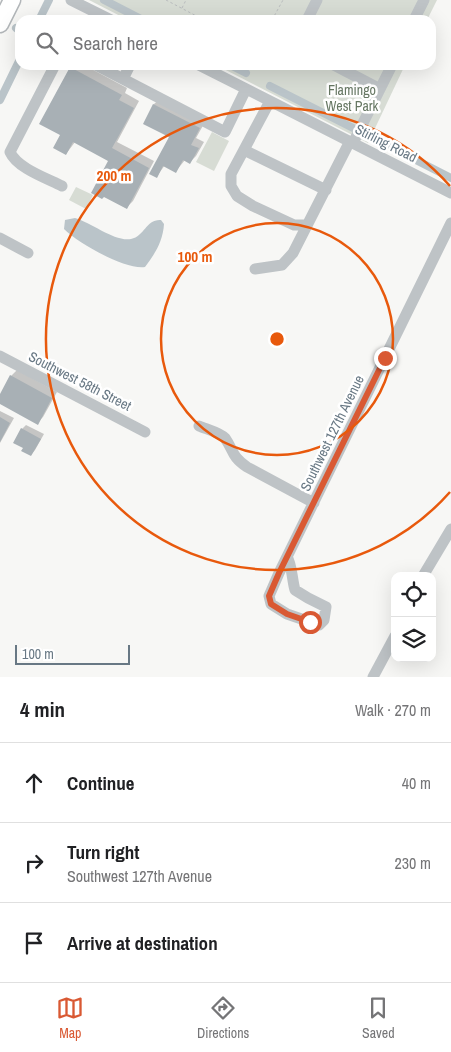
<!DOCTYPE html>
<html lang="en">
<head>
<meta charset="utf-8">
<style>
	body { margin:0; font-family:"Archivo Narrow",sans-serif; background:#f2f2f2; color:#202124 }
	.controls { position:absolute; right:15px; bottom:15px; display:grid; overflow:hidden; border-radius:10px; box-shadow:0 5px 20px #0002 }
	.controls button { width:45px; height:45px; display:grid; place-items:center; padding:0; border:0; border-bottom:1px solid #e0e0e0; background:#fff; color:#202124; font:25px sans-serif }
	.scale { position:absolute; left:15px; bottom:12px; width:115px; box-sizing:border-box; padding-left:5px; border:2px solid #687884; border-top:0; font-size:14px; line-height:18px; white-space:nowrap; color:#687884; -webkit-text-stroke:4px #fff; paint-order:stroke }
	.stop { position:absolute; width:15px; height:15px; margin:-11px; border:4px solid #d95933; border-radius:50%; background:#fff }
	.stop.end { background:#d95933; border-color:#fff; box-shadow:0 1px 5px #0008 }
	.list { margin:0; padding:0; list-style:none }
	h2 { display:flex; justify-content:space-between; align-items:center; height:65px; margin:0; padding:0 20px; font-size:21px }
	h2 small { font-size:16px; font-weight:400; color:#757577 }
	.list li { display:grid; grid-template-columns:32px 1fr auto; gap:15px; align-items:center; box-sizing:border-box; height:80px; padding:0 20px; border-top:1px solid #e0e0e0 }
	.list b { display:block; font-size:19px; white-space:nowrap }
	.list p { margin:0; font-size:16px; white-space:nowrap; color:#757577 }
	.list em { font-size:16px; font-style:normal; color:#757577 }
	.icon { flex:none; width:28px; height:28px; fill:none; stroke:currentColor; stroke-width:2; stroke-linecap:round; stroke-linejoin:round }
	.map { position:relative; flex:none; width:451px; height:677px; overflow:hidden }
	.search { position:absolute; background:#fff; box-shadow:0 5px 20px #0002; left:15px; right:15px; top:15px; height:55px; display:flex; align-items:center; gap:12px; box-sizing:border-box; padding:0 18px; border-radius:15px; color:#757577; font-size:19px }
	.sheet { height:305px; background:#fff }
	nav { display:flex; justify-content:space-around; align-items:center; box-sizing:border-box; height:70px; border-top:1px solid #e0e0e0; background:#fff; font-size:14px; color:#757577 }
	nav a { display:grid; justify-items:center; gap:2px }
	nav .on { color:#d95933 }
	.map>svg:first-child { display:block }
	.green { fill:#d7dcd4 }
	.water { fill:#bac4c9 }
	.shadow { fill:#0003 }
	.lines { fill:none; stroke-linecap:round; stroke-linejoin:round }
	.canal { stroke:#bac4c9; stroke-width:8 }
	.building { fill:#a8b0b5 }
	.highway-casing { stroke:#b2b6b9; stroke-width:19 }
	.path { stroke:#b9bcbe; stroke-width:1; stroke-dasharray:2.5 2.5; stroke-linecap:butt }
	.minor { stroke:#bec3c6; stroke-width:11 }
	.highway { stroke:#fff; stroke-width:16 }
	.route { stroke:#d95933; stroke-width:6 }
	.ring { fill:none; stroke:#e8590c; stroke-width:2.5 }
	.labels { text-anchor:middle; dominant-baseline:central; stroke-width:5; stroke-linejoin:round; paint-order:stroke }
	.park-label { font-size:14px; fill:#667763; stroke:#fff }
	.street-label { font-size:14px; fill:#687884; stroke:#fff }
	.centre { fill:#e8590c; stroke:#fff; stroke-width:2.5 }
	.ring-label { font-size:15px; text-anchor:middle; font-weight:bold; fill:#e8590c; stroke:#fff; stroke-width:5; stroke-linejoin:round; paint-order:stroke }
</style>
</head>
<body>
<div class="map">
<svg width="451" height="677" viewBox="0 0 451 677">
	<rect width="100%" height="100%" fill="#f7f7f5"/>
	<path class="green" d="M89,0H437L427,20H128Z
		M216,65H405L368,143Z
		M212,132L229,141L214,171L196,162Z
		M76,187L93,195L86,209L69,200Z"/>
	<path class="water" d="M75,218C92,223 115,242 131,239C145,236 146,219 161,220L164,224C163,241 155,254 145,267C125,270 78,243 64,229L65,220Z"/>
	<path class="shadow" d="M73,65H84L127,88L125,93L139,101L117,142L154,161L133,201L126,208L104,196L110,160L75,142L66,154L62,134L71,67Z
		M161,98L205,122L196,138L204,142L196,156L190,162L185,160L176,171L165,165L157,176L170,137L144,123L154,104Z
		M17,370L57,392L43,417L37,423L0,403V397L11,376Z
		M0,411L14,418L0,443Z
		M26,425L44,434L35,450L31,455L25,448L22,429Z"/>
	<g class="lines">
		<path class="canal" d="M104,0L143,20
			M39,20L49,0
			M16,28L20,31
			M230,65L246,73
			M270,86L353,128
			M0,100L20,59
			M365,134L451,178"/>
	</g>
	<path class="building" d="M70,67L122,95L119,100L134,108L112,148L149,168L127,209L104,197L102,199L91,193L108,161L73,142L66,155L53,148L60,135L39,124Z
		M153,104L200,128L191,145L199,148L190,164L183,160L176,173L163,166L157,178L149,174L169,137L143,124Z
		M10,375L52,398L38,425L0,404V394Z
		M0,417L10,423L0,442Z
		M21,428L41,439L31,456L21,451L23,448L13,443Z"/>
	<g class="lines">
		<g class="highway-casing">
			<path id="highway" d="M0,24L12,0"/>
		</g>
		<path class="path" d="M166,0L204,20
			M182,8L186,0
			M272,20L283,0"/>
		<path class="minor" d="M71,0L111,20
			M307,20L317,0
			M414,20L424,0
			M55,65L10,152C17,168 46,178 62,186
			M96,65L225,132L246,89
			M199,65L451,193
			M334,65L380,89
			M123,79L130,65
			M270,101L231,174V186L237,196L253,206L294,225H307
			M353,143L392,65
			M244,150L326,190
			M0,238L28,253
			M255,269L282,265L293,253L350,141
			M0,356L145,432
			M199,426C206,429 221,433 225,438C234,451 231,456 247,467L314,503
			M287,557C292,564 292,580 295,590L308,598L326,607L324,620L319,625L287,614L271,604L269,596L279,573L451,223
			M423,576L451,529
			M373,677L395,636"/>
		<use href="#highway" class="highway"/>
	</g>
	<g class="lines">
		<path class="route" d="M310,622L287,614L271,604L269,596L279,573L385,358"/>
	</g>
	<g class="ring">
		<circle cx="277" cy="339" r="116"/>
		<path d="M450 492A231 231 0 1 1 450 186"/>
	</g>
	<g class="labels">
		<g class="park-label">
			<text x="352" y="90">Flamingo<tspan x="352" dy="16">West Park</tspan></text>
		</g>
		<g class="street-label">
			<text transform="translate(386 143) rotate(27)">Stirling Road</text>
			<text transform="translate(80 381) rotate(27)">Southwest 58th Street</text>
			<text transform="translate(332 433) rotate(-64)">Southwest 127th Avenue</text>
		</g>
	</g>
	<circle cx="277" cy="339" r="8" class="centre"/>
	<g class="ring-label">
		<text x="114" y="181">200 m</text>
		<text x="195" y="262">100 m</text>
	</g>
</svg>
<div class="controls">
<button><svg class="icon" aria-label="locate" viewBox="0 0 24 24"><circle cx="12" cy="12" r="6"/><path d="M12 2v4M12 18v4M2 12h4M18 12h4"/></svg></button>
<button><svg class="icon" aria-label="layers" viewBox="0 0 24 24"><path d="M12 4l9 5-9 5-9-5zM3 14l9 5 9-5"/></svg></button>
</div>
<div class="scale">100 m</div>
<div class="stop" style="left:310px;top:622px"></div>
<div class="stop end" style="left:385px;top:358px"></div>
<div class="search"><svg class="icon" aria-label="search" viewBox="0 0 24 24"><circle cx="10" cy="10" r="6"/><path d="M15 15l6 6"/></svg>Search here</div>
</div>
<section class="sheet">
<h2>4 min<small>Walk · 270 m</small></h2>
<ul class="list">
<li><svg class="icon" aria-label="ahead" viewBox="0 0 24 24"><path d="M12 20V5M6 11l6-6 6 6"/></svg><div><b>Continue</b></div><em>40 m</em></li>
<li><svg class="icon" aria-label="right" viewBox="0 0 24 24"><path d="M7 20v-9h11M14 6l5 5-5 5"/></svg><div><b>Turn right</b><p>Southwest 127th Avenue</p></div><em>230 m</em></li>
<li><svg class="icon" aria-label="arrive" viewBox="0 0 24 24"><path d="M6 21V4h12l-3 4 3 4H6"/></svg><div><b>Arrive at destination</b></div></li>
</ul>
</section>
<nav>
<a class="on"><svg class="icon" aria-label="map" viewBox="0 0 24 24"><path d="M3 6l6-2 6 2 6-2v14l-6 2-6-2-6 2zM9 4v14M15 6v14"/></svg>Map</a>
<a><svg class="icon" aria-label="directions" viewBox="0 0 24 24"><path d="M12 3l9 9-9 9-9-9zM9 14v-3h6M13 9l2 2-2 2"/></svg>Directions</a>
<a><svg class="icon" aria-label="saved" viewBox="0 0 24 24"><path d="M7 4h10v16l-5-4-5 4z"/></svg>Saved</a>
</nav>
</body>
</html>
